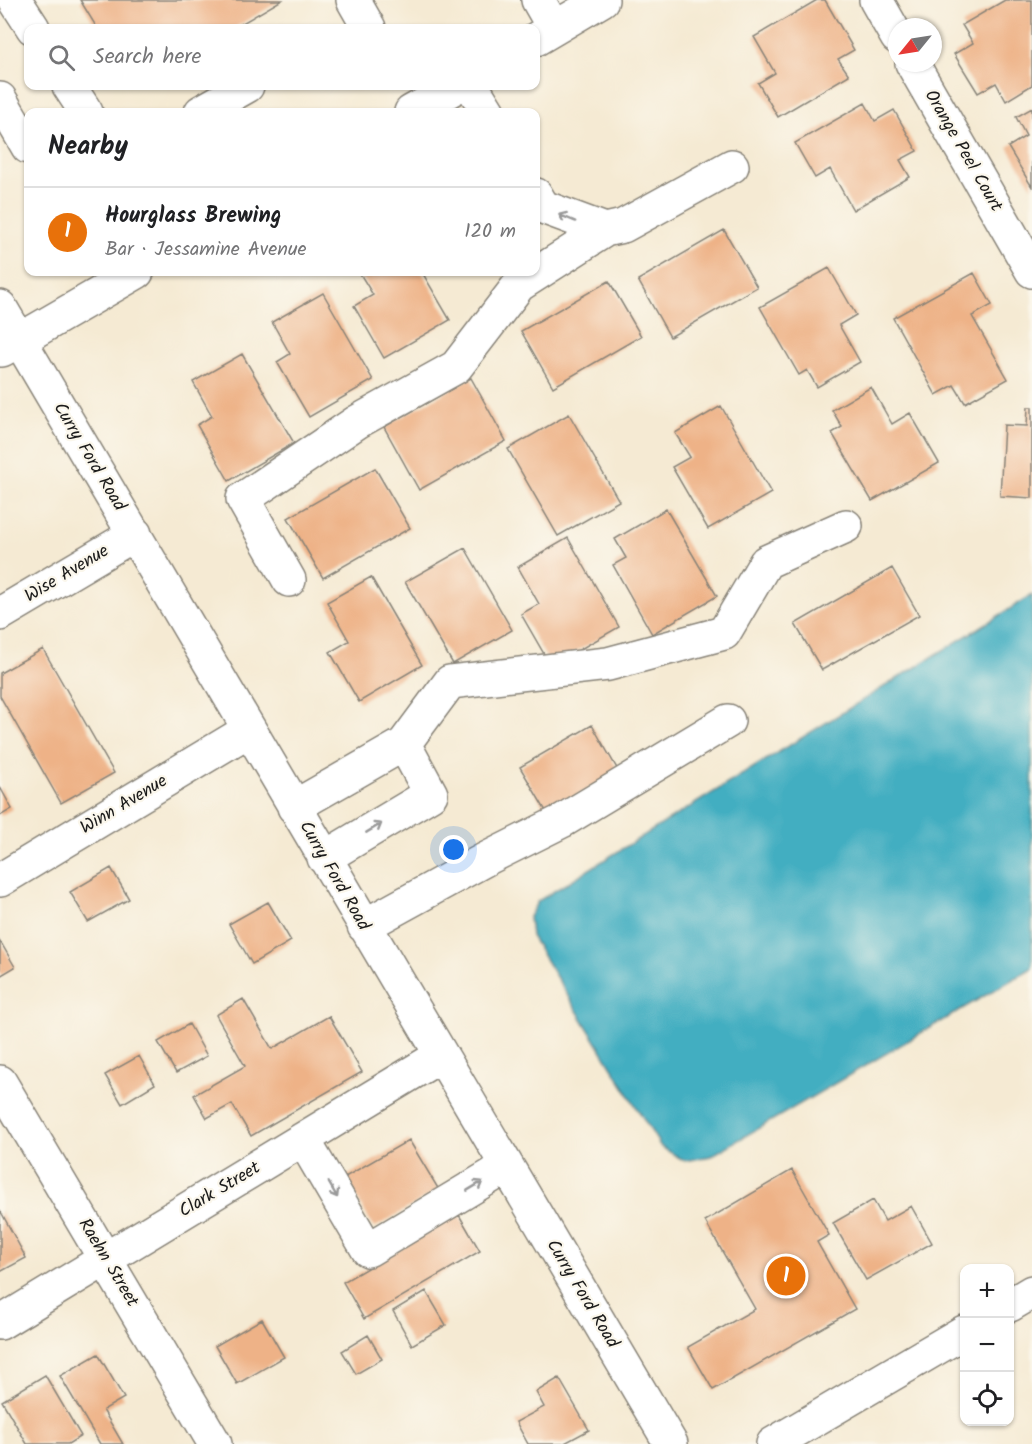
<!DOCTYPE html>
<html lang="en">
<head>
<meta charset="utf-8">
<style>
	body { margin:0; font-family:Kalam,sans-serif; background:#f2f2f2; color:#202124 }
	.controls { position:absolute; right:18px; bottom:18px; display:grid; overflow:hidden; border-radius:12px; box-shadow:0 2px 4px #0004 }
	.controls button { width:54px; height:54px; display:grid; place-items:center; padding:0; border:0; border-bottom:2px solid #e0e0e0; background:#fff; color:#202124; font:30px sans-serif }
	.compass { position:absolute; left:888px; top:18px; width:54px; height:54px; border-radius:50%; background:#fff; box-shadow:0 2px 4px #0004; rotate:240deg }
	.you { position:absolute; left:454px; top:850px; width:21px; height:21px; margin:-15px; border:4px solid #fff; border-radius:50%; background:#1a73e8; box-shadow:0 0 0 9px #1a73e833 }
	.badge { display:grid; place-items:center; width:39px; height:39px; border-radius:50%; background:#c8321e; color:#fff; font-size:20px; font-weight:700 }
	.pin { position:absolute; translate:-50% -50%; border:3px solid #fff; box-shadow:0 2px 6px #0006 }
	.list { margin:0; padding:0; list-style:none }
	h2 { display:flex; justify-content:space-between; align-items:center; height:78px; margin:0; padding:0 24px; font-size:26px }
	h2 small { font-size:20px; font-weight:400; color:#757577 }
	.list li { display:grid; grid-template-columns:39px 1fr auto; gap:18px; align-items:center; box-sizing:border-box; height:90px; padding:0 24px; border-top:2px solid #e0e0e0 }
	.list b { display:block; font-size:22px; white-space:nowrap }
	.list p { margin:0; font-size:20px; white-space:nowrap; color:#757577 }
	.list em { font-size:20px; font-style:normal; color:#757577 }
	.icon { flex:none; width:33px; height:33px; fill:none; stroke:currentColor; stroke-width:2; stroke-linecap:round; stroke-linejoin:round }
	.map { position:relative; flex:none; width:1032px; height:1444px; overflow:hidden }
	.search { position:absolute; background:#fff; box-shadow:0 2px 4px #0004; left:24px; top:24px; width:516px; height:66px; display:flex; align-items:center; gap:15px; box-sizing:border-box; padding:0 21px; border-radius:12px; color:#757577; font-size:22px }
	.panel { position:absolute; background:#fff; box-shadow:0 2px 4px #0004; left:24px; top:108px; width:516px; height:168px; border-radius:12px }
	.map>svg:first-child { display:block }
	.water { fill:#42aec1; stroke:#2f656e; stroke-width:1.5 }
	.building { fill:#eeb287 }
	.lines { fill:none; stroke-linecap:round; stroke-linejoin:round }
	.minor-casing { stroke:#888378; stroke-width:36 }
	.minor { stroke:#fff; stroke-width:33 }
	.oneway { stroke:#999 }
	.labels { text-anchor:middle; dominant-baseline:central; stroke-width:4.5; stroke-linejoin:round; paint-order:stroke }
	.street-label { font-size:18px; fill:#1c1c1c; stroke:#fbf7ec }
</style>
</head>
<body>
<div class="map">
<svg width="1032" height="1444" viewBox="0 0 1032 1444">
	<rect width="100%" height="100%" fill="#fbf7ec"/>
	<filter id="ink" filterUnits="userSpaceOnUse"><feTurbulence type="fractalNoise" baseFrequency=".0167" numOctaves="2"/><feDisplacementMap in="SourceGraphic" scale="12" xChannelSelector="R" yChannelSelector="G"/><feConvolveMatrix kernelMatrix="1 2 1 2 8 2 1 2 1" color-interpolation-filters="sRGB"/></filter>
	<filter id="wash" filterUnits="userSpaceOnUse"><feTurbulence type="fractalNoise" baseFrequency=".008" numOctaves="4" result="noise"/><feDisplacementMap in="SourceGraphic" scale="24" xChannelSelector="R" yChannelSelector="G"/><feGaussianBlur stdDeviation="1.35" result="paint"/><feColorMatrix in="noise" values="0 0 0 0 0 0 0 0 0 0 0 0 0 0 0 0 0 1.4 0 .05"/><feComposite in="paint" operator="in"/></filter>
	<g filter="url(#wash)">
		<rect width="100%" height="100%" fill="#f5ead3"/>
		<path class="water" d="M1032,595V968L711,1156L685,1161L661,1147L531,936L529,917L538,901Z"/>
		<g id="blocks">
			<path class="building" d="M80,0H282L234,28H97Z
				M817,0H825L854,50L838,59L849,75L778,117L758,83L775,73L754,37Z
				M1005,0H1032V85L1006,101L996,83L978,93L954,54L973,43L962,25Z
				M865,103L875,121L894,110L917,151L900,160L910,177L853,210L830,169L815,178L795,143Z
				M1032,108V187L1008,147L1026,136L1016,117Z
				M724,230L757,287L670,337L638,280Z
				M829,268L856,315L839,325L860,362L817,387L807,370L799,375L760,307Z
				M359,272H422L450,320L384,358L354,306L373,295Z
				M974,273L992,305L972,316L1008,379L965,403L954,385L936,395L893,318Z
				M609,281L641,336L553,387L521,331Z
				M323,293L373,380L309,417L277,362L290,354L272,322Z
				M242,354L294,443L229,481L197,425L212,416L193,382Z
				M471,378L506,441L419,490L384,427Z
				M871,387L892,424L910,413L939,463L872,501L832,433L842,427L832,410Z
				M721,406L771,493L708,529L672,467L690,457L675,433Z
				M1028,407H1032V498L1000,496L1004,425L1027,426Z
				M569,414L619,501L558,536L508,449Z
				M375,468L410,528L323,578L288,518Z
				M666,509L717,596L652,634L613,565L626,558L615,539Z
				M568,538L619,627L551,666L521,614L539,604L518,567Z
				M465,548L512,630L453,664L405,582Z
				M892,568L919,615L822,670L795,624Z
				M371,577L422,665L359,702L330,652L349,641L327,602Z
				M43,649L114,773L61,803L0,696V673Z
				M592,725L619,772L547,813L520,767Z
				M0,787L12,809L0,816Z
				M111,868L129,899L88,922L70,892Z
				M268,902L291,941L252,964L229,924Z
				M0,941L15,967L0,976Z
				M243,999L272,1049L329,1016L362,1072L251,1136L232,1104L207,1118L194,1095L245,1066L216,1015Z
				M189,1024L207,1056L176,1073L158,1042Z
				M139,1056L155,1084L122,1104L105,1075Z
				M409,1140L439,1190L374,1228L345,1177Z
				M792,1170L829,1235L817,1242L855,1309L713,1390L688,1347L755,1309L705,1221Z
				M873,1200L885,1221L911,1206L932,1243L866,1280L833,1223Z
				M0,1210L26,1258L0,1272Z
				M459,1215L480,1251L364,1319L343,1282Z
				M426,1291L446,1325L412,1345L393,1311Z
				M262,1319L284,1357L237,1384L215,1346Z
				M368,1335L382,1359L356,1374L342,1351Z
				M98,1354L124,1398L103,1410L123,1444H100L60,1376Z
				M45,1375L81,1436L68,1444H27L2,1401Z
				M559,1378L589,1430L563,1444H528L516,1422L544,1407L536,1392Z"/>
		</g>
	</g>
	<g filter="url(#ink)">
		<use href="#blocks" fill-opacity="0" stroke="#888378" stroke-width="1.5"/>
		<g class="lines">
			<g class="minor-casing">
				<path id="minor" d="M15,0L33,28
					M353,0L369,28
					M538,0L554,28
					M876,0L897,37
					M536,39L602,0
					M912,63L1032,271
					M69,86L86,112
					M472,86L488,112
					M0,99L28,147
					M201,112L247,86
					M411,112L457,86
					M536,195L543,207L605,230
					M0,307L671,1444
					M2,350L137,272
					M289,580L243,499L357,422L456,367L519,285L605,230L623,226L732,166
					M0,614L135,534
					M404,744L450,682L608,664L724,633L766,562L846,526
					M294,807L404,744L431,794L324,858
					M0,880L249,730
					M364,926L486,859L562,821L728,721
					M0,1082L215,1444
					M303,1139L368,1250L506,1167
					M1010,1305L1032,1292
					M0,1323L440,1056
					M773,1444L964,1332"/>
			</g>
			<use href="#minor" class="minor"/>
		</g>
		<defs><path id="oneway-shaft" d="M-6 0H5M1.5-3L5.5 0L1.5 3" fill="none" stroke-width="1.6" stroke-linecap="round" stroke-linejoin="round" transform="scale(1.5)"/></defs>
		<g class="oneway">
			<use href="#oneway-shaft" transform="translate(567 218) rotate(-157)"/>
			<use href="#oneway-shaft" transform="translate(374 828) rotate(-31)"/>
			<use href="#oneway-shaft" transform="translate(475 1186) rotate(-31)"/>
			<use href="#oneway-shaft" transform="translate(333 1190) rotate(60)"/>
		</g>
	</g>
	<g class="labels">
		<g class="street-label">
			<text transform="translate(963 151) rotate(60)">Orange Peel Court</text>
			<text transform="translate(89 457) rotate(59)">Curry Ford Road</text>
			<text transform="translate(67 574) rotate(-31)">Wise Avenue</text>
			<text transform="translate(124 805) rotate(-31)">Winn Avenue</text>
			<text transform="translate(334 876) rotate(60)">Curry Ford Road</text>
			<text transform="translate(220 1190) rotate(-31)">Clark Street</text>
			<text transform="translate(108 1263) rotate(59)">Raehn Street</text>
			<text transform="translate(582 1294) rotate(59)">Curry Ford Road</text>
		</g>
	</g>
</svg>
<div class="controls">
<button>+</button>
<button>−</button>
<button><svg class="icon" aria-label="locate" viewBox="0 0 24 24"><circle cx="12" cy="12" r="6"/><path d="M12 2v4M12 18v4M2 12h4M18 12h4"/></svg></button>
</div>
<svg class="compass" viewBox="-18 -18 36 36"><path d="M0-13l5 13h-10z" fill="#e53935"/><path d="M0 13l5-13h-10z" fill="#757577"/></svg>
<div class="you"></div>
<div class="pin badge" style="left:786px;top:1276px;background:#e8710a">1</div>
<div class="search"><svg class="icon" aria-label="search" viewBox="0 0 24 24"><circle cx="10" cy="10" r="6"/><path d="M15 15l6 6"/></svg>Search here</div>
<section class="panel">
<h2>Nearby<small></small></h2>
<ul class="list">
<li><span class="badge" style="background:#e8710a">1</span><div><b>Hourglass Brewing</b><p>Bar · Jessamine Avenue</p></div><em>120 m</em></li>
</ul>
</section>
</div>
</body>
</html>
